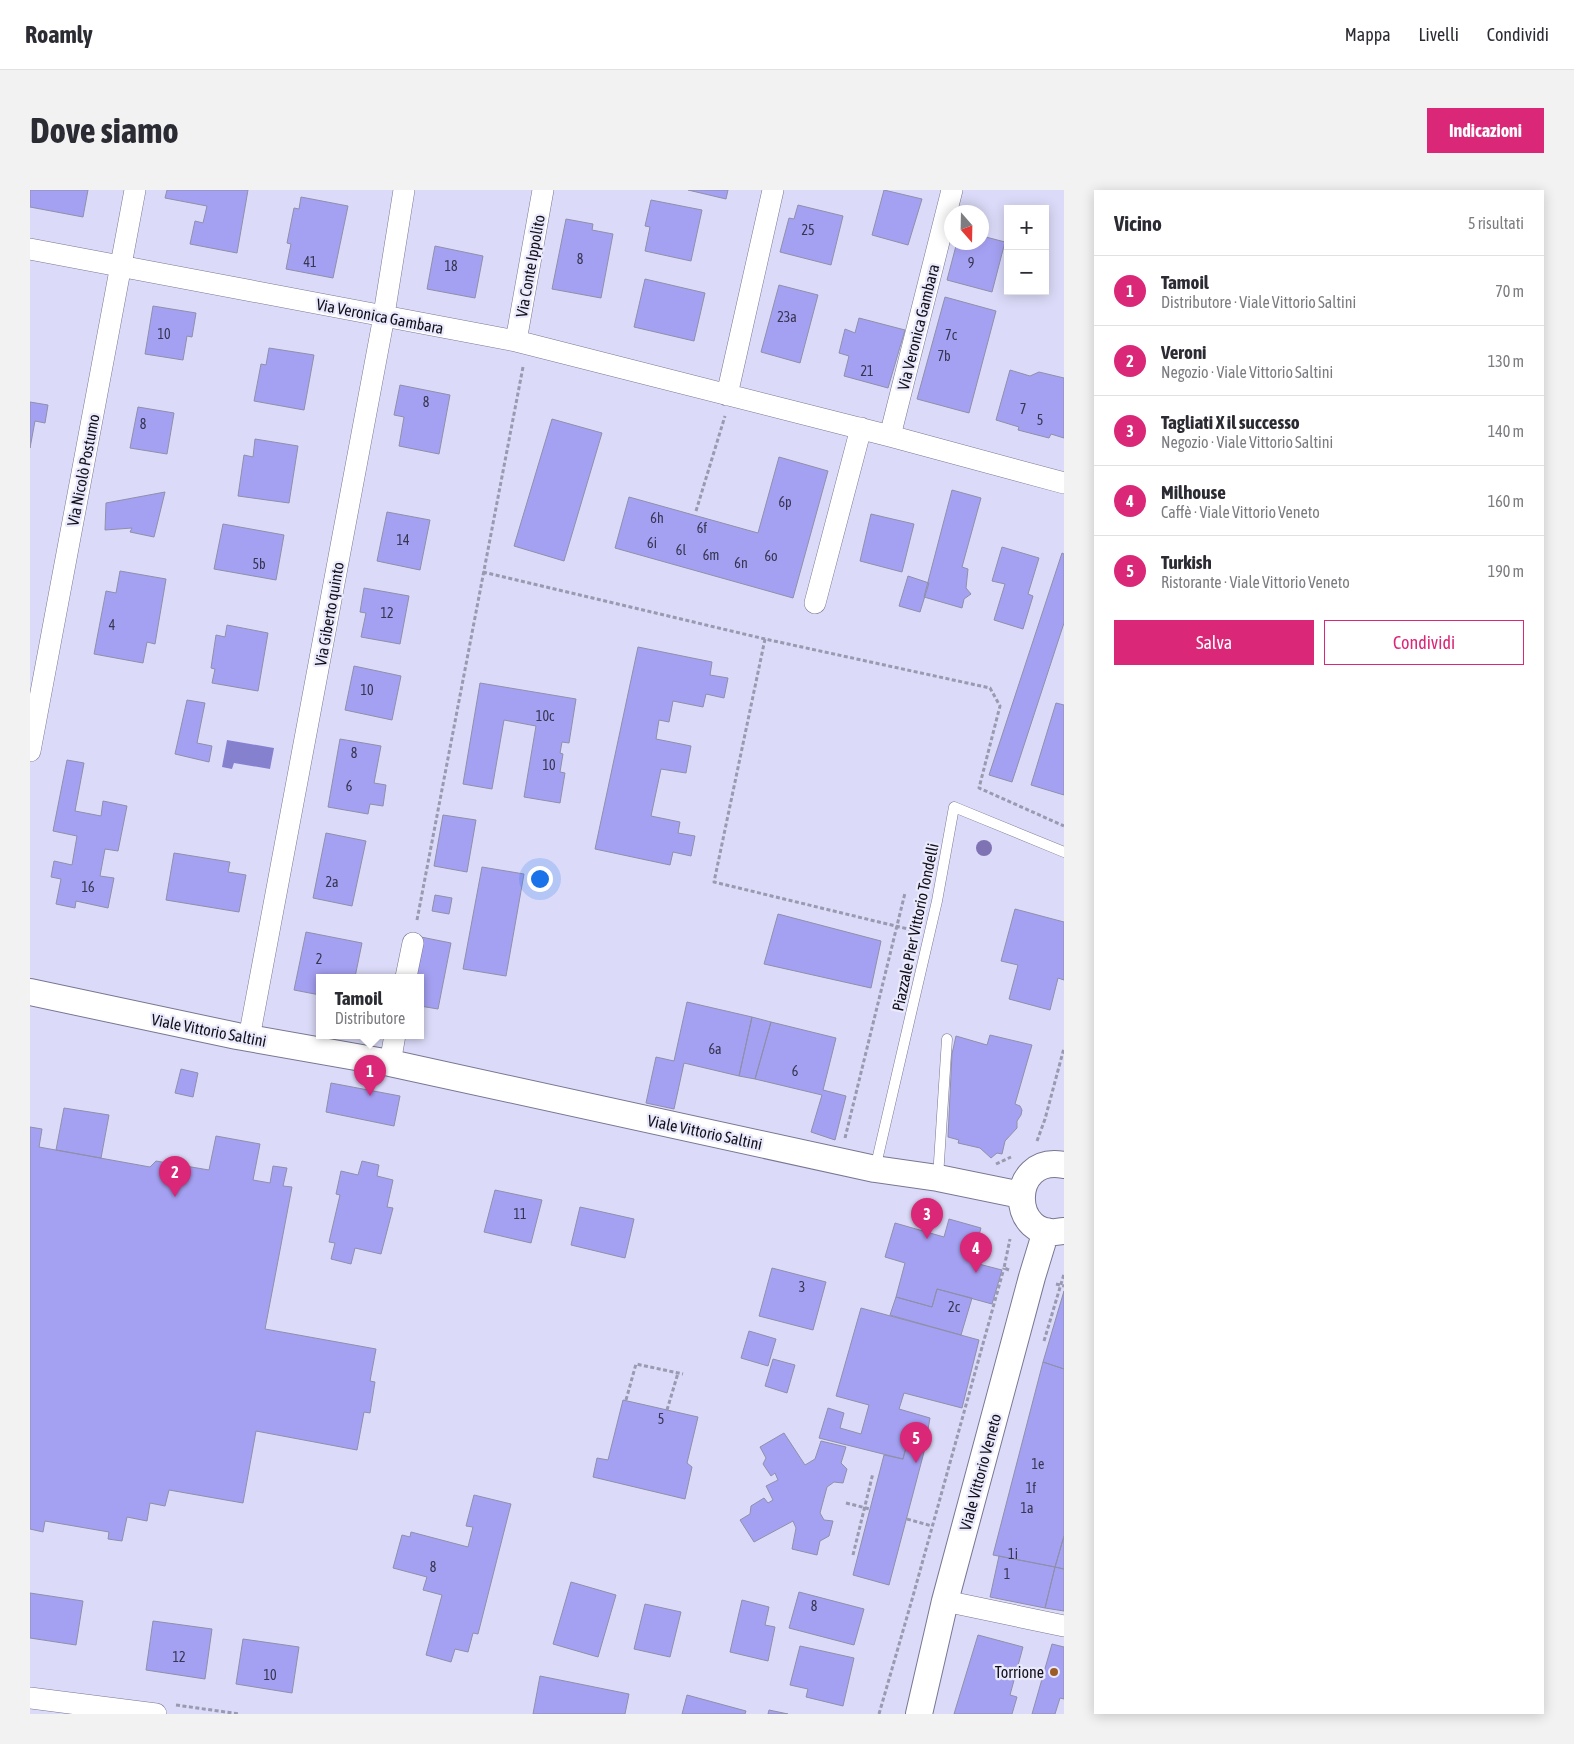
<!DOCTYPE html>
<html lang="it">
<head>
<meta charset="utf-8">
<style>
	body { margin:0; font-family:"Asap Condensed",sans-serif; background:#f2f2f3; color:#2b2b33 }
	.controls { position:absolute; right:15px; top:15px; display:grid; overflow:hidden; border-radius:0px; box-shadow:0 2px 12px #0003 }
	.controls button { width:45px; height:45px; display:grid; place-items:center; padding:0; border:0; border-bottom:1px solid #e1e1e2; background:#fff; color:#2b2b33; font:25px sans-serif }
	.compass { position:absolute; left:914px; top:15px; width:45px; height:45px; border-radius:50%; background:#fff; box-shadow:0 2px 12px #0003; rotate:160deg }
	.you { position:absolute; left:509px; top:688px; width:18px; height:18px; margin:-12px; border:4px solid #fff; border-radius:50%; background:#1a73e8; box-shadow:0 0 0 8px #1a73e833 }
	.badge { display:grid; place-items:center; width:32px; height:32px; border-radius:50%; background:#db2777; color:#fff; font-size:16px; font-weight:700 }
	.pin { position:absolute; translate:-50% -41px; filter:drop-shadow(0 1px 2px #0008) }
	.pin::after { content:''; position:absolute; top:26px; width:18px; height:15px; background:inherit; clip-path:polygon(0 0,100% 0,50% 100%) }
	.popup { position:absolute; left:286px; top:784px; width:108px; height:65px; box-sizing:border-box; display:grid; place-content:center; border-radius:0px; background:#fff; filter:drop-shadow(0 1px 4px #0005); font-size:16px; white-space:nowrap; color:#7c7c81 }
	.popup b { font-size:19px; color:#2b2b33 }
	.popup::after { content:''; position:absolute; left:50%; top:100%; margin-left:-10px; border:10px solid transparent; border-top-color:#fff }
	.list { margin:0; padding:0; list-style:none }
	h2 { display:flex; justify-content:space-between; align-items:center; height:65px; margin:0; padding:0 20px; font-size:21px }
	h2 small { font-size:16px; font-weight:400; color:#7c7c81 }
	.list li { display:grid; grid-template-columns:32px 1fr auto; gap:15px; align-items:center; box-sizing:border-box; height:70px; padding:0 20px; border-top:1px solid #e1e1e2 }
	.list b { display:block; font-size:19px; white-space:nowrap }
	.list p { margin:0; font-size:16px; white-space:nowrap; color:#7c7c81 }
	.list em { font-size:16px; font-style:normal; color:#7c7c81 }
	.actions { display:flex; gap:10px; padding:15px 20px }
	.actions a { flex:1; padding:11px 0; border:1px solid #db2777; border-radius:0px; text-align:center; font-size:18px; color:#db2777 }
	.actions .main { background:#db2777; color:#fff }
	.map { position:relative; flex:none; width:1034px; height:1524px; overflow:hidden; border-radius:0px }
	header { display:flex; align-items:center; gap:30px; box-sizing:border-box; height:70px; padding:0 25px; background:#fff; border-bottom:1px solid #e1e1e2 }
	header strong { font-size:24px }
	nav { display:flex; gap:28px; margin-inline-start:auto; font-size:18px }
	.intro { display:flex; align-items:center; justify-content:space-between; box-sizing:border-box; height:120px; padding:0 30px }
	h1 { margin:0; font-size:35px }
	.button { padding:12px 22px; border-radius:0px; background:#db2777; color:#fff; font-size:18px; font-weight:700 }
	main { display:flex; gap:30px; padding:0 30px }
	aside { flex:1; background:#fff; border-radius:0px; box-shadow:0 2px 12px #0003 }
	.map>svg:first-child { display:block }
	.water { fill:#8681cf }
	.building { fill:#a5a1f2; stroke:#8f8faa }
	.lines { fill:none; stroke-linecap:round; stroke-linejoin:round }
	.service-casing { stroke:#787792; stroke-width:11 }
	.minor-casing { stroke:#787792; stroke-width:22 }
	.tertiary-casing { stroke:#787792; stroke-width:28 }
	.path { stroke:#9999b0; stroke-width:3; stroke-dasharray:4 2.5; stroke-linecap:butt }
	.service { stroke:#fff; stroke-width:10 }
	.minor { stroke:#fff; stroke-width:21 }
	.tertiary { stroke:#fff; stroke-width:26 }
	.tree { fill:#7f73b3 }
	.poi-dot { fill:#9d5c27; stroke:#eaeafc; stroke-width:2 }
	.labels { text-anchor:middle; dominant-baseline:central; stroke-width:4.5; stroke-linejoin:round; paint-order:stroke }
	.number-label { font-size:14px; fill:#373551 }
	.street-label { font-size:16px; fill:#12111b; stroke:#eaeafc }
	.poi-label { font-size:16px; fill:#12111b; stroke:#eaeafc; text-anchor:end }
</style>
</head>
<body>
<header>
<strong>Roamly</strong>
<nav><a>Mappa</a><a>Livelli</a><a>Condividi</a></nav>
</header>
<div class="intro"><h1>Dove siamo</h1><a class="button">Indicazioni</a></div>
<main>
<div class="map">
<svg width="1034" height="1524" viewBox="0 0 1034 1524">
	<rect width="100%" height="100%" fill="#dbdbf9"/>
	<path class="water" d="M197,550L244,558L240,579L204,573L202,579L192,577Z"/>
	<path class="building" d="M0,0H58L53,27L0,17Z
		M137,0H218L207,63L160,54L165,31L173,33L177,16L135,8Z
		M658,0H698L696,9Z
		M854,0L892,9L878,55L842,45Z
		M271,7L318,16L303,88L256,79L261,54L257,53L264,18L269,19Z
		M621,10L672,20L661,71L615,61L620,37L615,36Z
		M768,15L813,26L801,75L750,62L759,28L764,29Z
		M536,29L563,34L562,40L583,44L571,108L522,99Z
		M952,46L975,52L962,102L917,90L927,52H952Z
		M405,56L453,66L445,108L397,99Z
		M615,89L675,103L664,151L604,137Z
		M749,95L788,105L770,173L731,162Z
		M915,107L966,121L939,223L887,209Z
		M123,116L166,123L162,147L157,146L153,170L115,164Z
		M829,128L875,140L858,198L814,186L819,166L809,163L815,139L825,143Z
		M239,158L284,165L274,220L224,211L231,174L236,175Z
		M980,180L1000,186L1009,182L1034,188V248L1021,244L1019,248L988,240L989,237L966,230Z
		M370,195L420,205L409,264L369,256L374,227L364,225Z
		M0,212L18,215L15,233L5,231L0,258Z
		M108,217L144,223L137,264L100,258Z
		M522,229L572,243L534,371L484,356Z
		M225,249L268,256L259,313L208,306L214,265L223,267Z
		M749,267L798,281L763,408L585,358L599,307L728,343Z
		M922,300L951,308L932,377L938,379L936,398L941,404L934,409L932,418L894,407Z
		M135,302L124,347L100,342L102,338L75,340L76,313Z
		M357,322L400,330L390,380L347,371Z
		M841,324L884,334L872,382L830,371Z
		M193,334L254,345L246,390L184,379Z
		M972,357L1009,368L998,404L1003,406L993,439L964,430L975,394L962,391Z
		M1032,363L1034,364V433L982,592L959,585Z
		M90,381L136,389L125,454L117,452L113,473L64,464L76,401L86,403Z
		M878,386L899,393L890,422L869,416Z
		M334,398L379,406L370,454L331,447L336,423L330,422Z
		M197,435L238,443L228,501L182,493L185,479L181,478L186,445L195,447Z
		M608,457L682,472L680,485L698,488L694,508L676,504L673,517L643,511L639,532L629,530L626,549L661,556L656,583L631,579L621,626L650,632L648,643L665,646L661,666L643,662L640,675L565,659Z
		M324,476L371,486L362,530L315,520Z
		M450,493L546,509L539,553L532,552L530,563L533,564L530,582L535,583L530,613L494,607L506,536L474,530L462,599L433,594Z
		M157,510L175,513L167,553L182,556L179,572L145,564Z
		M1026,513L1034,515V605L1001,595Z
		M310,549L351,556L344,593L356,595L353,616L340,614L338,624L298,617Z
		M37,570L54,573L45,621L71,626L73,611L97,616L88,661L75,659L70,686L84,688L78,718L46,711L45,718L26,714L31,689L21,687L24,671L42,675L47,646L23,641Z
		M413,625L446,630L437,682L404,676Z
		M296,643L336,651L322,716L283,708Z
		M144,663L200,672L198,682L216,685L209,722L136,710Z
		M452,677L494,684L476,786L433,779Z
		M405,705L422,708L419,724L402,721Z
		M985,719L1034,732V790L1028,788L1020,820L979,809L988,775L971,771Z
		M748,724L851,751L841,798L734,774Z
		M276,742L332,753L325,787H290V805L264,800Z
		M386,746L421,753L408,819L390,816V787H378Z
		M657,812L722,827L709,886L654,873L644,919L616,913L626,867L644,871Z
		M722,827L741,832L725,889L709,886Z
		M741,832L806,848L793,900L816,906L805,950L781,942L792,905L725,889Z
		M960,845L1002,855L985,914L990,916L992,920L991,925L987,931V938L975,951L972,964L967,963L961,968L950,958L928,953L929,950L918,947L922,864L926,846L957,855Z
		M151,879L168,883L163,907L145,903Z
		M301,893L370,906L364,936L296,922Z
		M34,918L79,925L71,968L26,960Z
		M0,937L12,939L9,957L120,977L126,971L179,980L186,946L230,954L223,990L240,993L243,976L257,978L253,996L262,997L235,1139L346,1159L340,1191L345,1192L340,1223L334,1222L327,1260L226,1241L213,1313L139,1300L135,1316L120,1313L117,1331L97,1327L92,1351L78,1349L79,1342L15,1331L13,1342L0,1339Z
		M332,971L349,975L347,986L363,990L357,1017L363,1018L351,1064L325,1058L321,1074L301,1069L305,1053L299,1052L310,1005L306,1004L311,981L328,985Z
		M465,1000L512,1010L501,1053L454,1042Z
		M550,1017L604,1029L595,1068L541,1055Z
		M919,1029L951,1038L941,1072L972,1080L962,1114L907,1099L902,1117L866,1107L875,1073L855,1067L865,1033L914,1047Z
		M742,1078L796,1092L783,1140L729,1126Z
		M907,1099L942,1108L931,1145L860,1125L866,1107L902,1117Z
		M1034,1101V1179L1013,1172Z
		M831,1118L949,1150L932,1218L874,1203L869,1219L900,1228L894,1262L876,1257L873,1269L789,1248L798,1218L814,1223L810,1238L831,1244L839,1215L806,1206Z
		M719,1141L746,1149L738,1176L711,1168Z
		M743,1169L765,1175L757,1203L735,1196Z
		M1013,1172L1034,1179V1346L1025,1377L963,1365Z
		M593,1210L668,1227L657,1273L662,1277L655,1309L563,1287L567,1268L578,1270Z
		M754,1243L775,1275L785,1269L791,1251L816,1257L811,1273L817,1279L813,1293L804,1292L797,1297L790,1323L794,1330L803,1331L799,1346L790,1351L787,1365L762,1359L766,1338L763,1331L724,1352L710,1330L720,1324L721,1316L734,1308L738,1313L743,1310L736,1296L748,1290L745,1283L741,1286L733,1274L736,1268L730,1257Z
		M876,1257L894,1262L859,1395L823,1385L854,1265L873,1269Z
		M444,1305L481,1314L448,1444L443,1443L438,1462L425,1459L421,1472L396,1465L412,1405L393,1400L397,1387L363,1378L372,1345L380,1347L381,1342L438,1357L443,1337L436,1336Z
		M1034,1346V1379L1025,1377Z
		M969,1366L1025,1377L1015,1418L960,1407Z
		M1025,1377L1034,1379V1421L1015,1418Z
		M541,1392L586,1405L568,1467L523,1454Z
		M769,1402L834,1419L824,1455L759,1438Z
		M0,1403L53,1411L46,1455L0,1448Z
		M712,1410L739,1417L735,1435L745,1437L738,1471L700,1462Z
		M615,1414L651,1422L640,1467L604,1459Z
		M123,1431L182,1439L175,1489L116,1480Z
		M948,1445L993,1457L980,1505L987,1507L982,1524H924Z
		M213,1449L269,1457L262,1503L206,1494Z
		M1022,1454L1034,1457V1509L1030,1508L1025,1524H1002Z
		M770,1456L824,1468L813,1516L776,1507L778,1499L760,1495Z
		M510,1486L599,1504L595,1524H503Z
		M657,1505L716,1521L715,1524H652Z
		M739,1520L758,1524H738Z"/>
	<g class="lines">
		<g class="service-casing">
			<path id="service" d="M845,979L907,711L924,617L1034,662
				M908,987L917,849"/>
		</g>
		<g class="minor-casing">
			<path id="minor" d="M0,59L486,151L860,246L1034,293
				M486,151L513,0
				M697,205L743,0
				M860,246L922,0
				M785,413L831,238
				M0,561L105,0
				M376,787L383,753
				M219,848L352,137L374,0
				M360,873L365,845
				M915,1411L1034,1436
				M0,1508L126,1524"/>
		</g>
		<g class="tertiary-casing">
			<path id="tertiary" d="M0,802L207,846L360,873L845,979L908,988L991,1005
				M1033,1041C979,1053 977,964 1034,975
				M889,1524L915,1411L1002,1087L1016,1041"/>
		</g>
		<path class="path" d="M666,321L695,226
			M453,382L735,449L960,498L970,516L949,598L1034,636
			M735,449L684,692L882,740
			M387,730L493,177
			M815,948L875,703
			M1007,951L1015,929L1034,858
			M966,974L981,967
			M979,1080L974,1078L980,1049
			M1026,1094L1034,1096
			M1014,1151L1034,1084
			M596,1210L606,1174L653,1184
			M637,1220L648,1183
			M816,1313L840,1319
			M877,1329L902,1336
			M823,1365L843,1283
			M146,1515L210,1524
			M849,1524L883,1406L974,1078"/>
		<use href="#service" class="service"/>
		<use href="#minor" class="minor"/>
		<use href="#tertiary" class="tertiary"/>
	</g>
	<circle class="tree" cx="954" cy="658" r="8"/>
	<circle class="poi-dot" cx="1024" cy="1482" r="5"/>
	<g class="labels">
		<g class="number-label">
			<text x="778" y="40">25</text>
			<text x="550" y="69">8</text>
			<text x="280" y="72">41</text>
			<text x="941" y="73">9</text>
			<text x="421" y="76">18</text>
			<text x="757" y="127">23a</text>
			<text x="134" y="144">10</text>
			<text x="921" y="145">7c</text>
			<text x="914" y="166">7b</text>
			<text x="837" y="181">21</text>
			<text x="396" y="212">8</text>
			<text x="993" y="219">7</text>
			<text x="1010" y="230">5</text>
			<text x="113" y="234">8</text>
			<text x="755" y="312">6p</text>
			<text x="627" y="328">6h</text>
			<text x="672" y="338">6f</text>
			<text x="373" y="350">14</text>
			<text x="622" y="353">6i</text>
			<text x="651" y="360">6l</text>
			<text x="681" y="365">6m</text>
			<text x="741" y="366">6o</text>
			<text x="711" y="373">6n</text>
			<text x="229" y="374">5b</text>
			<text x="357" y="423">12</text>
			<text x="82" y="435">4</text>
			<text x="337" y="500">10</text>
			<text x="515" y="526">10c</text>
			<text x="324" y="563">8</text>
			<text x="519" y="575">10</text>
			<text x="319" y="596">6</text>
			<text x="302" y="692">2a</text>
			<text x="58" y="697">16</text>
			<text x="289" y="769">2</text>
			<text x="685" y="859">6a</text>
			<text x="765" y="881">6</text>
			<text x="490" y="1024">11</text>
			<text x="772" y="1097">3</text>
			<text x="924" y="1117">2c</text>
			<text x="631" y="1229">5</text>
			<text x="1008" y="1274">1e</text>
			<text x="1001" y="1298">1f</text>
			<text x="997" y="1318">1a</text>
			<text x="983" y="1364">1i</text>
			<text x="403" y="1377">8</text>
			<text x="977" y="1384">1</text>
			<text x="784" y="1416">8</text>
			<text x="149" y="1467">12</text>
			<text x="240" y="1485">10</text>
		</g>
		<g class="street-label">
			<text transform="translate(500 76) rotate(-80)">Via Conte Ippolito</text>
			<text transform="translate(350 126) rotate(11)">Via Veronica Gambara</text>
			<text transform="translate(888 137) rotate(-76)">Via Veronica Gambara</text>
			<text transform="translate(53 280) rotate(-79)">Via Nicolò Postumo</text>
			<text transform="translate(299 424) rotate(-80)">Via Giberto quinto</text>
			<text transform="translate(885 737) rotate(-78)">Piazzale Pier Vittorio Tondelli</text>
			<text transform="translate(179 840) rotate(11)">Viale Vittorio Saltini</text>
			<text transform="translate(675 942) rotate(12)">Viale Vittorio Saltini</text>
			<text transform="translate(950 1282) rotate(-75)">Viale Vittorio Veneto</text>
		</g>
		<g class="poi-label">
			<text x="1014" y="1482">Torrione</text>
		</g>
	</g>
</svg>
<div class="controls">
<button>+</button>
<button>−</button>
</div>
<svg class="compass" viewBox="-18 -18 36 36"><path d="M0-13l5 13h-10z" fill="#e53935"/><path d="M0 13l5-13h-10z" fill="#7c7c81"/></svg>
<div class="you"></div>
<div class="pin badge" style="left:340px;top:906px">1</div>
<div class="popup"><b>Tamoil</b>Distributore</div>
<div class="pin badge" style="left:145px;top:1007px">2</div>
<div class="pin badge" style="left:897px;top:1049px">3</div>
<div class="pin badge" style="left:946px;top:1083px">4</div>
<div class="pin badge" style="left:886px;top:1273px">5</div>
</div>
<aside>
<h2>Vicino<small>5 risultati</small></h2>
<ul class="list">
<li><span class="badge">1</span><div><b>Tamoil</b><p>Distributore · Viale Vittorio Saltini</p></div><em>70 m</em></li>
<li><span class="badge">2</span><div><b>Veroni</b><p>Negozio · Viale Vittorio Saltini</p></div><em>130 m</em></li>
<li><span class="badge">3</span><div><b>Tagliati X il successo</b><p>Negozio · Viale Vittorio Saltini</p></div><em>140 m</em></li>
<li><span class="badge">4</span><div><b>Milhouse</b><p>Caffè · Viale Vittorio Veneto</p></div><em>160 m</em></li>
<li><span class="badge">5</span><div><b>Turkish</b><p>Ristorante · Viale Vittorio Veneto</p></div><em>190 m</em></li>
</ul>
<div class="actions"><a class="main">Salva</a><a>Condividi</a></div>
</aside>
</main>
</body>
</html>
